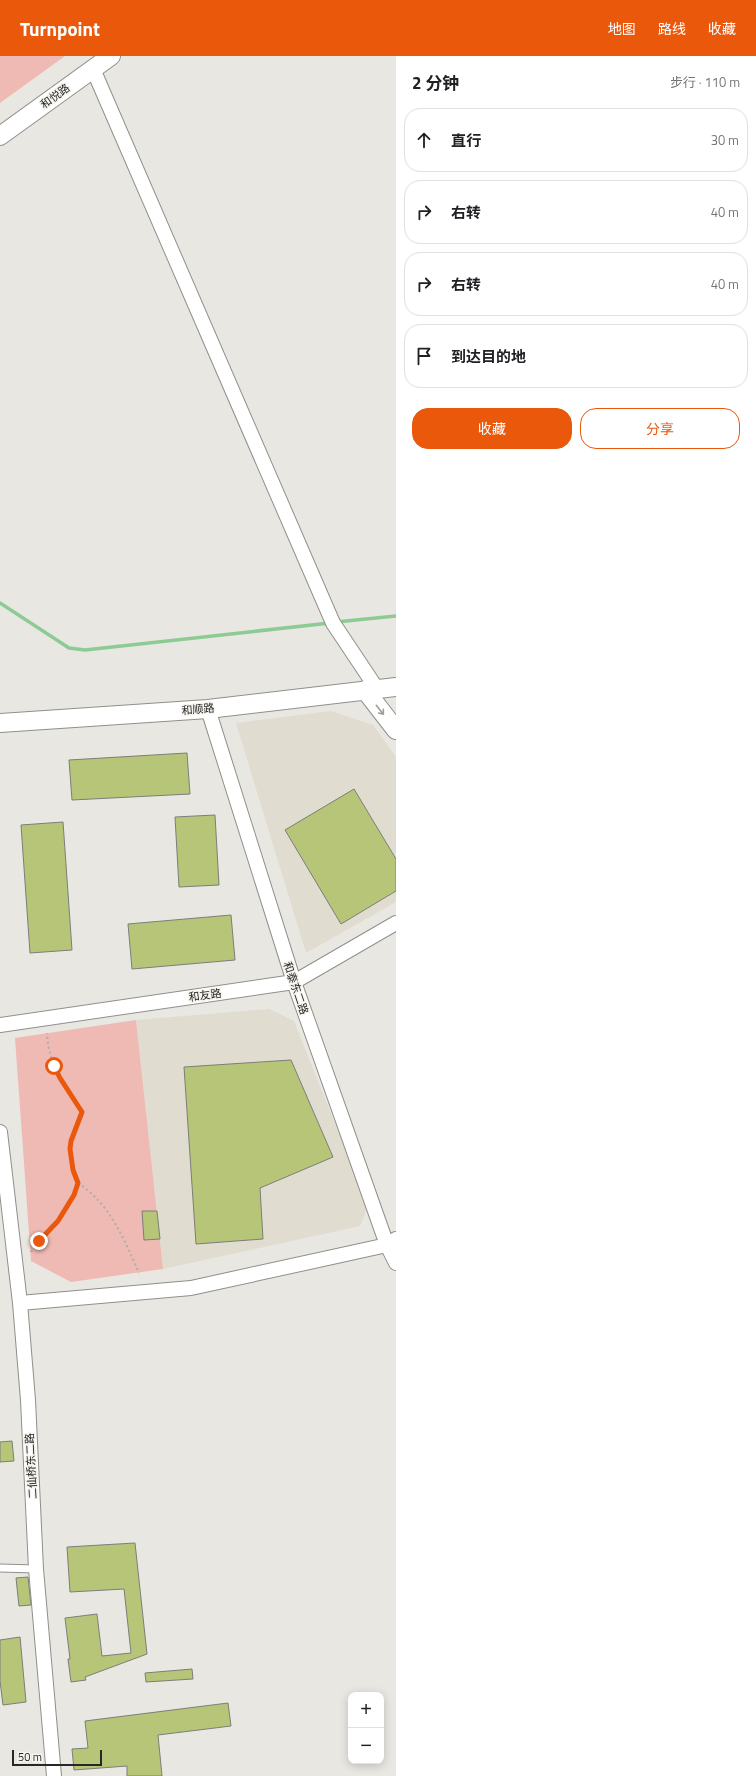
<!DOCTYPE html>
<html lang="zh">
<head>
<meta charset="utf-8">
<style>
	body { margin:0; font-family:"Titillium Web","Noto Sans SC",sans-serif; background:#f6f6f6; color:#202124 }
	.controls { position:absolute; right:12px; bottom:12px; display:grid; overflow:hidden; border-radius:8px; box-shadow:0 2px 10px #0003 }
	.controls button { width:36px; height:36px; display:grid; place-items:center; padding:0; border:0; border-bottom:1px solid #e0e0e0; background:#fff; color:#202124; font:20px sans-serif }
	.scale { position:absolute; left:12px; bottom:10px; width:90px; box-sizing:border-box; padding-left:4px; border:2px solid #272725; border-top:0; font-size:11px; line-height:14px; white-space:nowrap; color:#272725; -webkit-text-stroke:3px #f6f4ef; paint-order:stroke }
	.stop { position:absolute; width:12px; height:12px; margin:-9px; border:3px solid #ea580c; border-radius:50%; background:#fff }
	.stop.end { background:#ea580c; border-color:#fff; box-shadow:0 1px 4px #0008 }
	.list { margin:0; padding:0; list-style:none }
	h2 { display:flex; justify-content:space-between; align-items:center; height:52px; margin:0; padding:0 16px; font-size:17px }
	h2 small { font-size:13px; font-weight:400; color:#757577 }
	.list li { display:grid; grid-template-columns:26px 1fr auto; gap:12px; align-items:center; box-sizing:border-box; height:64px; margin:0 8px 8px; padding:0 8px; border:1px solid #e0e0e0; border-radius:16px }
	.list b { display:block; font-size:15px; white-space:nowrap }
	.list em { font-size:13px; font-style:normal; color:#757577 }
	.actions { display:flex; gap:8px; padding:12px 16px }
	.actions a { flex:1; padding:9px 0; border:1px solid #ea580c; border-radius:16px; text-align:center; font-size:14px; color:#ea580c }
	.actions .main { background:#ea580c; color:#fff }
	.icon { flex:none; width:22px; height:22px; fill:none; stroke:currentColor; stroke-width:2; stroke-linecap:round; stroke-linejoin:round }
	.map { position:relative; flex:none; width:396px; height:1720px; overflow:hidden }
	header { display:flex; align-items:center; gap:24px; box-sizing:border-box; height:56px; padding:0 20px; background:#ea580c; color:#fff }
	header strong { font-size:19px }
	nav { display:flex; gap:22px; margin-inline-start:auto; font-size:14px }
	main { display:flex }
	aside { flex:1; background:#fff }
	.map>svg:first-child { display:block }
	.built { fill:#e1dcd0 }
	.green { fill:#eebab3 }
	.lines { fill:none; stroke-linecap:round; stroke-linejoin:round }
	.stream { stroke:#8dcb94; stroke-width:3.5 }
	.building { fill:#b7c579; stroke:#7c7e79 }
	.service-casing { stroke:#918f8a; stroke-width:9 }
	.minor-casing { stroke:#918f8a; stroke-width:16 }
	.tertiary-casing { stroke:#918f8a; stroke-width:20 }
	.path { stroke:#afada9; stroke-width:2; stroke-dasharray:2 3; stroke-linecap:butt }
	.service { stroke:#fff; stroke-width:7 }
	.minor { stroke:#fff; stroke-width:14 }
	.tertiary { stroke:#fff; stroke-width:18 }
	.oneway { stroke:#9e9e9d }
	.route { stroke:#ea580c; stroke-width:5 }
	.labels { text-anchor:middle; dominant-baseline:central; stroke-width:3; stroke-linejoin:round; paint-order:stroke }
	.street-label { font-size:11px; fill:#272725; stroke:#f6f4ef }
</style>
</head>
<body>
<header>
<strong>Turnpoint</strong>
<nav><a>地图</a><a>路线</a><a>收藏</a></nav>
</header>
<main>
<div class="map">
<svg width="396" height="1720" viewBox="0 0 396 1720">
	<rect width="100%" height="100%" fill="#e9e7e2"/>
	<path class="built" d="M331,655L373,669L396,701V846L306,897L236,667Z
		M269,953L294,965L368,1150L360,1170L163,1213L136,964Z"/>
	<path class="green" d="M0,0H65L0,47Z
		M136,964L163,1213L71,1226L31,1205L15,982Z"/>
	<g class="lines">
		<path class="stream" d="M0,547L69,592L85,594L330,567
			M336,566L396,560"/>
	</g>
	<path class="building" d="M187,697L190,738L72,744L69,704Z
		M354,733L396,803V835L341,868L285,774Z
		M215,759L219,829L179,831L175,761Z
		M63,766L72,894L30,897L21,769Z
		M231,859L235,904L132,913L128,868Z
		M291,1004L333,1101L260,1132L263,1183L196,1188L184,1011Z
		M142,1155H157L160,1183L144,1184Z
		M12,1385L14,1405L0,1406V1386Z
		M135,1487L147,1598L85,1621L86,1624L71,1626L68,1603H70L65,1562L97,1558L102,1600L131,1597L124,1533L70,1536L67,1491Z
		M28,1521L31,1549L19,1550L16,1522Z
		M20,1581L26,1646L3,1649L0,1625V1584Z
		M192,1613L193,1623L146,1626L145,1617Z
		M228,1647L231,1670L158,1679L162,1720H127V1710L74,1714L72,1693L88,1692L85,1665Z"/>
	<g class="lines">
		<g class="service-casing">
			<path id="service" d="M0,1512L36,1513"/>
		</g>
		<g class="minor-casing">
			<path id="minor" d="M93,13L333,567L377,633
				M208,653L294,926L387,1189L396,1207
				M0,969L294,926L396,867
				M0,1076L20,1247L28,1344L36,1513L54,1720
				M20,1247L191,1232L387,1189L396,1183"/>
		</g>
		<g class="tertiary-casing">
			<path id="tertiary" d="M0,80L111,0
				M365,634L396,674
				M0,667L208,653L396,631"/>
		</g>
		<path class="path" d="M78,1127C110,1148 124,1183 139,1217
			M31,1196C46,1173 70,1157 77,1129C79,1123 70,1103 70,1094C69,1080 78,1068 82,1056C67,1026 49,1015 47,977"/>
		<use href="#service" class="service"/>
		<use href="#minor" class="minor"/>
		<use href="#tertiary" class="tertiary"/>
	</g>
	<defs><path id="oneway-shaft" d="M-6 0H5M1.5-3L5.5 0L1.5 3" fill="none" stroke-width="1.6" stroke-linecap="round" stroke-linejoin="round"/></defs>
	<use class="oneway" href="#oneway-shaft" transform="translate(380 654) rotate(52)"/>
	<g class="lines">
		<path class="route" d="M39,1185L58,1165L74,1139L78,1127L73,1114L70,1093L71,1085L82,1056L60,1022L54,1010"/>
	</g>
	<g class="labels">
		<g class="street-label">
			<text transform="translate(55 40) rotate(-36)">和悦路</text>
			<text transform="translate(198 653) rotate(-5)">和顺路</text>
			<text transform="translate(296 932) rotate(71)">和泰东二路</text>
			<text transform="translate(205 939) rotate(-8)">和友路</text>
			<text transform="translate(31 1410) rotate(-93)">二仙桥东二路</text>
		</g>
	</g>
</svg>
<div class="controls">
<button>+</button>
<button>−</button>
</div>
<div class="scale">50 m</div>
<div class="stop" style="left:54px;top:1010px"></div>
<div class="stop end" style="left:39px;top:1185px"></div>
</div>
<aside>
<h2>2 分钟<small>步行 · 110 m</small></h2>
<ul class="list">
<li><svg class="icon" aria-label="ahead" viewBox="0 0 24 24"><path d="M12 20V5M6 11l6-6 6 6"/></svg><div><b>直行</b></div><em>30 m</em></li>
<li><svg class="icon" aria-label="right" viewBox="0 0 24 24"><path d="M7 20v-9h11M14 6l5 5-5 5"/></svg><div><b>右转</b></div><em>40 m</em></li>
<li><svg class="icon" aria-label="right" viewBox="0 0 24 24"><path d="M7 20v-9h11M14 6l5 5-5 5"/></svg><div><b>右转</b></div><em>40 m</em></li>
<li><svg class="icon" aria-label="arrive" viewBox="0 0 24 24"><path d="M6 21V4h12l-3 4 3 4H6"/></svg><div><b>到达目的地</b></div></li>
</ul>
<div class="actions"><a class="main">收藏</a><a>分享</a></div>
</aside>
</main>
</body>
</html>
